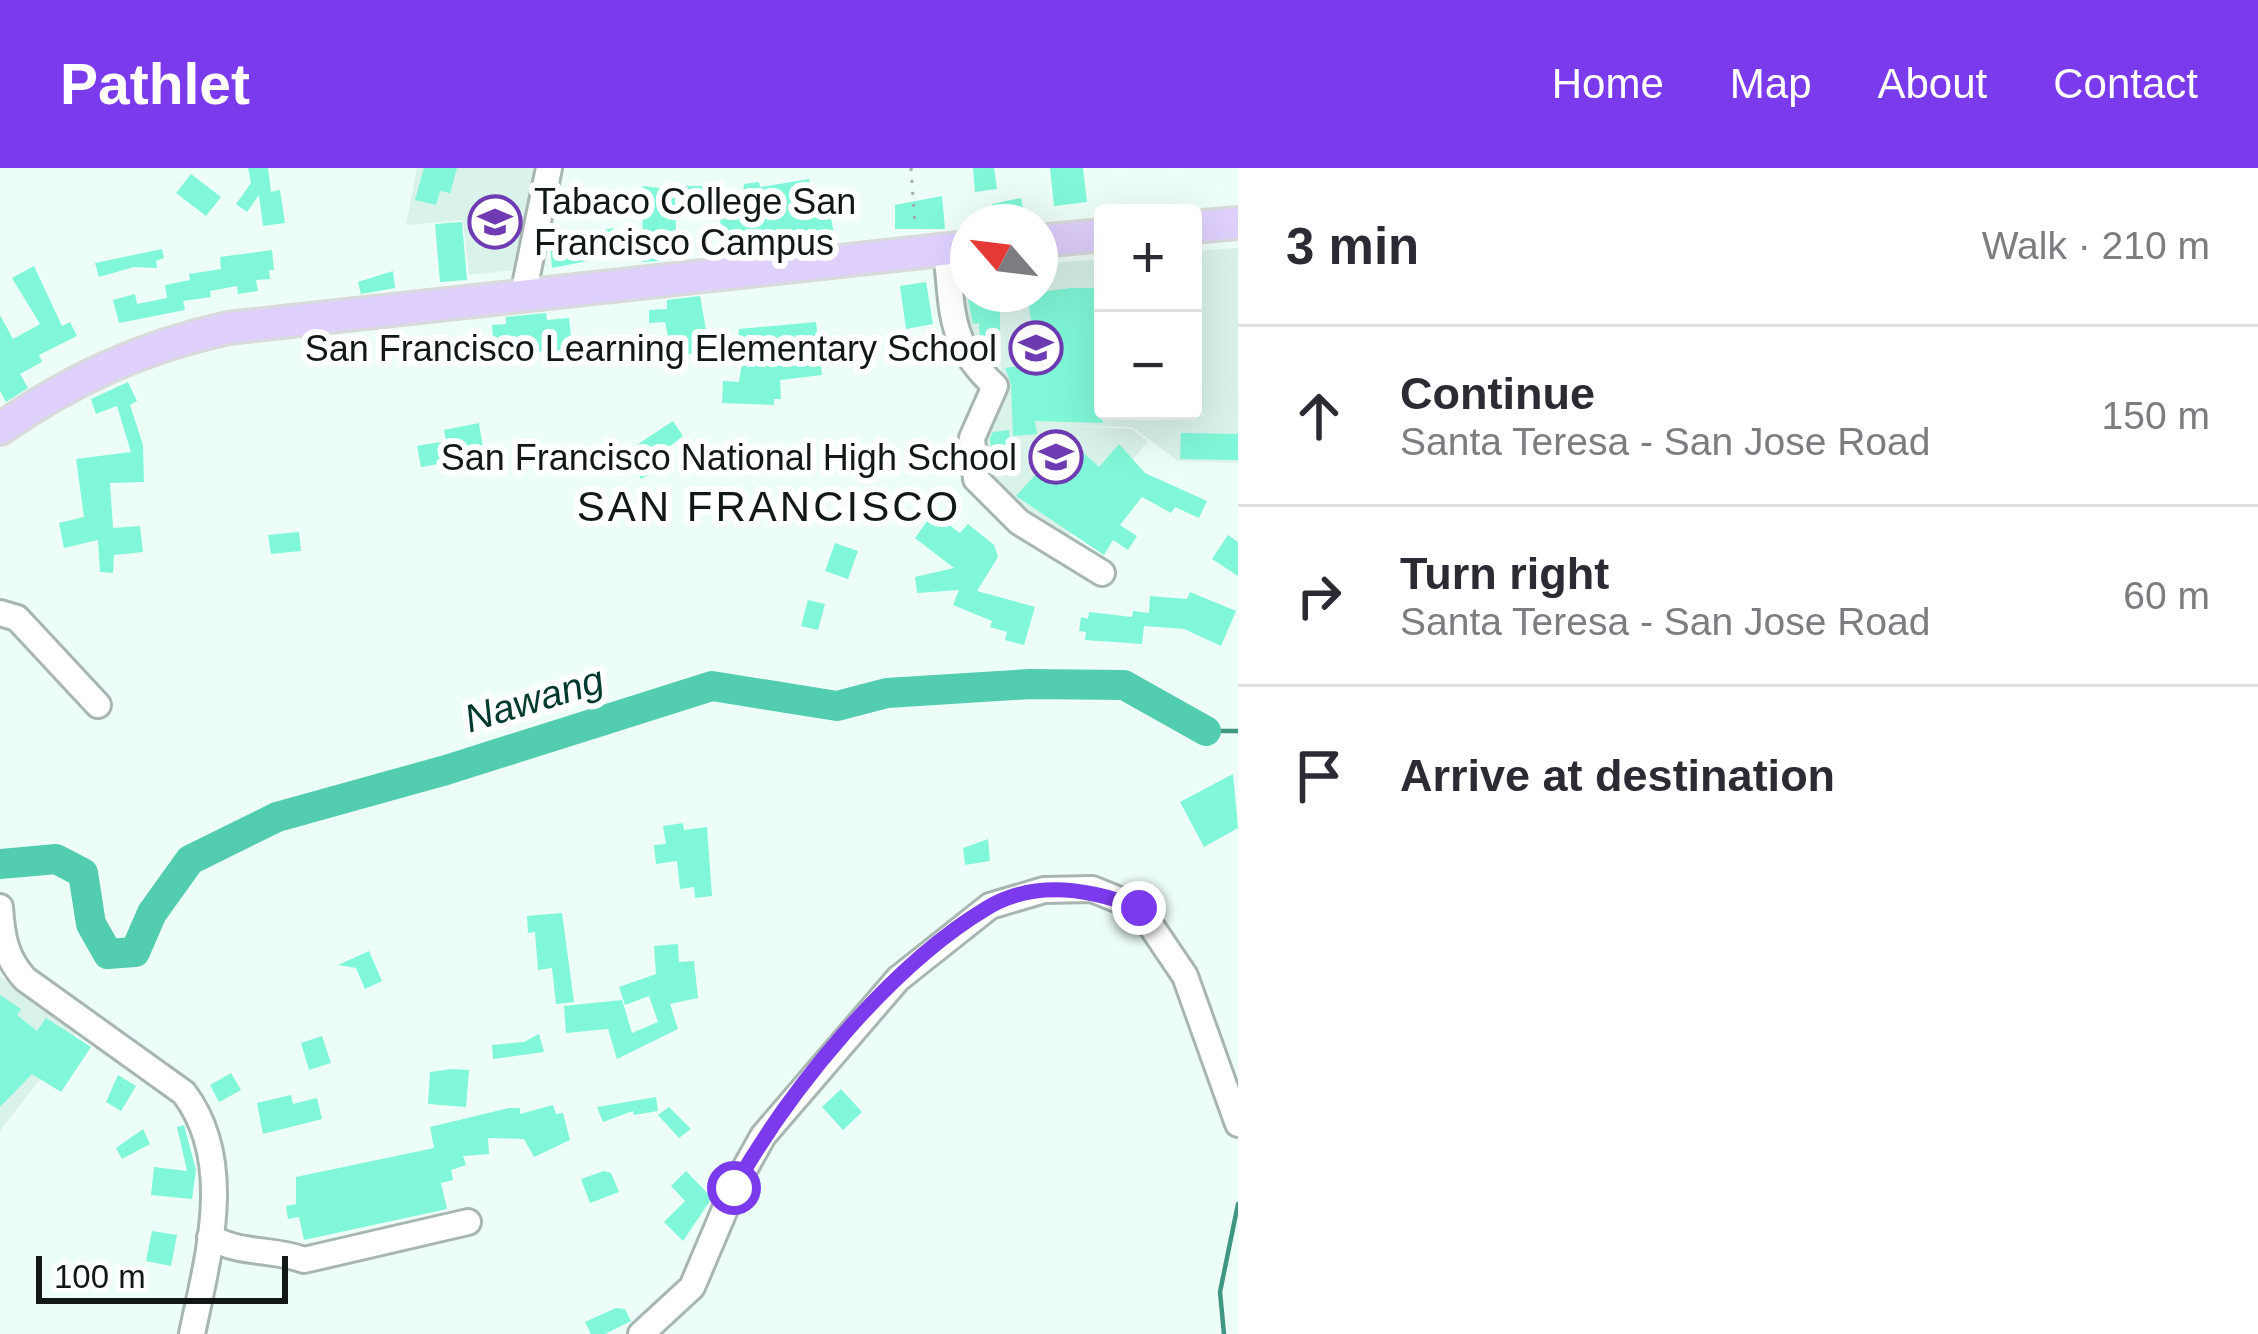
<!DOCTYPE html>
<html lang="en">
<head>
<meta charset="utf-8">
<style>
	body { margin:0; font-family:Arial,sans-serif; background:#f2f2f3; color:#2b2b33 }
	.controls { position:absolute; right:36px; top:36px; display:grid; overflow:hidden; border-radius:12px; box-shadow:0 12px 48px #0002 }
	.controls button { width:108px; height:108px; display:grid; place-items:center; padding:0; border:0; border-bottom:3px solid #e1e1e2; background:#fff; color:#2b2b33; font:60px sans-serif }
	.compass { position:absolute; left:950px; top:36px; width:108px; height:108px; border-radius:50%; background:#fff; box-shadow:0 12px 48px #0002; rotate:298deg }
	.scale { position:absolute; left:36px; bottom:30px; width:252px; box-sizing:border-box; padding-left:12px; border:6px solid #121816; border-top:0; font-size:33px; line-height:42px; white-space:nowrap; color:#121816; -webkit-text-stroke:9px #fff; paint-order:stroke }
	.stop { position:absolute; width:36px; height:36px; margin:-27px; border:9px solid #7c3aed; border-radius:50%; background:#fff }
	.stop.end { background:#7c3aed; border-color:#fff; box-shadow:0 3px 12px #0008 }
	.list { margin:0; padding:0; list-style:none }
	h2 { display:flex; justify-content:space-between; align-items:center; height:156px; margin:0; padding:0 48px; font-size:51px }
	h2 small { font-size:39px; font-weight:400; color:#7c7c81 }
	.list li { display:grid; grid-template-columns:78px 1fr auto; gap:36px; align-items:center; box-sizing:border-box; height:180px; padding:0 48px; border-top:3px solid #e1e1e2 }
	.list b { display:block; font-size:45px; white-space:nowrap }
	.list p { margin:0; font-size:39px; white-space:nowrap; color:#7c7c81 }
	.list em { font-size:39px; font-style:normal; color:#7c7c81 }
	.icon { flex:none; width:66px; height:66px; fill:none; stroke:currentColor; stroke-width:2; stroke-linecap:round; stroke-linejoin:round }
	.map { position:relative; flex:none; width:1238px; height:1166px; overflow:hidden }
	header { display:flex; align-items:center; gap:72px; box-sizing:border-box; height:168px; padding:0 60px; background:#7c3aed; color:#fff }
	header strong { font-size:57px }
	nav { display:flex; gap:66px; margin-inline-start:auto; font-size:42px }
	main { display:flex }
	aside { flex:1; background:#fff }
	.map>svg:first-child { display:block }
	.built { fill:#d9f2ea }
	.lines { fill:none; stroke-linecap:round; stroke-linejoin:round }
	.stream { stroke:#409781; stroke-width:4.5 }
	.river { stroke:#53cdaf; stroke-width:30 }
	.building { fill:#80f7d8 }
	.minor-casing { stroke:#a7b6b1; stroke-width:30 }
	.major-casing { stroke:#d9dada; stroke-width:36 }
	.path { stroke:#a1aeaa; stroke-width:3; stroke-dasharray:3 9; stroke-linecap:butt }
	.minor { stroke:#fff; stroke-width:24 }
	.major { stroke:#dfd0fd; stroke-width:30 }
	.route { stroke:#7c3aed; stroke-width:15 }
	.labels { text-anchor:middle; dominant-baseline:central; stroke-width:12; stroke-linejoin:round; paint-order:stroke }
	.poi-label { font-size:36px; fill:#121816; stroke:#fff; text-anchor:end }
	.water-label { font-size:39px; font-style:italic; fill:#00392d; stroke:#fff }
	.quarter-label { font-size:42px; letter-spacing:3px; fill:#121816; stroke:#fff }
</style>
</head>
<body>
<header>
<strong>Pathlet</strong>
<nav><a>Home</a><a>Map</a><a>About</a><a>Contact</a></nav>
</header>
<main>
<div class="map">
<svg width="1238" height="1166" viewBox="0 0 1238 1166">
	<rect width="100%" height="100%" fill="#edfdf8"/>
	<path class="built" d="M417,0H538L515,102L469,107L463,52L406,57Z
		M1238,80V295L1178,293L1132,259L1072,258L1132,261L1148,273L1062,376L988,315L976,279L1004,224L1001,198L982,200L961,165L954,103L968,102V126H1040V96L1103,91V243H1193V83Z
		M0,808L77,864L0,963Z"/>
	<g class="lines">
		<path class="stream" d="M1206,563H1238
			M1224,1166L1220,1124L1238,1036"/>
		<path class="river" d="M0,696L56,691L83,705L91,756L108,786L135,784L152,745L190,692L277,649L446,602L712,518L837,538L887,525L1030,516L1124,517L1206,563"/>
	</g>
	<path class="building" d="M248,0H268L271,24L280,22L285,55L263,58L259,27L247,44L236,36L251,15Z
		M424,0H457L450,25L440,23L436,37L415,32Z
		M973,0H994L997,21L975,24Z
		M1050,0H1083L1087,34L1054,38Z
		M191,6L221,29L206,48L176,25Z
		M809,11L814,34L828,32L835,73L748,79L747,66L722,69L719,41L742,39L744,16L759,14L760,19Z
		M643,18L660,20V31L675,30L676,63H659L660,93L642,94Z
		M686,18H716L717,34H686Z
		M942,28L945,61H895V37Z
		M1021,30L1024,46L995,52L992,36Z
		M462,54L467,112L440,114L435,56Z
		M613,60L617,87L552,100L550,76Z
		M162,81L164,90L156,93L157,100L134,99L99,109L95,95Z
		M272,82L274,102H269L270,111L256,112L258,123L238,126L237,118L210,123L211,129L183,133L185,142L119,155L113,132L135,126L137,136L167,130L165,117L190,112L189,106L221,101L220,89Z
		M34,98L62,158L70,154L77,168L39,187L42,194L20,206L28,220L6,234L0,223V147L13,171L40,156L12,110Z
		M393,103L395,120L361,126L358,114Z
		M926,114L933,156L906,161L900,118Z
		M1071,120H1103V255L1035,253L1037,266L1013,268L1011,216L1005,200L1040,195L1026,126Z
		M700,128L707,167L692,169L693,185L673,192L665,154L649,155V142L667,141V132Z
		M1000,129V194H994L980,173L979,155L973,156L968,132Z
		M546,145L547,152L569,150L572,177L607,174L608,194L561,198L560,182L517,185L516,168L493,170L492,157L506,156V149Z
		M816,154L822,207L780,212L781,231H774V237L722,235L723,213L739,214L745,174H738L739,161Z
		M128,214L137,233L130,237L143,277L144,314L110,315L113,360L140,358L143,384L114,387L113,405L100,404L98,372L64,380L59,355L84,349L76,291L131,284L117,238L96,246L91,231Z
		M673,253L683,268L665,282L672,293L641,311L626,284Z
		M479,255L485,293L473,295L474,302L459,304L450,294L421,299L417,278L446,273L444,262Z
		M1009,262L1012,303L993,304L990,270L993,264Z
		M1181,265L1238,266V292L1180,291Z
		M1068,271L1099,299L1119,276L1145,305L1207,333L1199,350L1175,339L1171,345L1142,329L1120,357L1137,368L1128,382L1113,372L1104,387L1016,328Z
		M933,345L960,365L968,356L994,377L998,389L977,423L1035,439L1024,477L1005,472L1007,464L990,459L992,453L953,437L959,422L917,425L915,409L954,400L915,370Z
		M299,364L301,383L271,386L268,367Z
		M1228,367L1238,374V408L1212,391Z
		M835,375L858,383L848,411L825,403Z
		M1190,424L1236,443L1221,478L1184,461L1144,458L1142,476L1085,472L1086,464L1079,463L1081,449L1088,451L1089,444L1132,449L1133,443L1149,445L1150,428L1187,431Z
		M808,432L825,436L818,462L801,458Z
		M1233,606L1238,660L1204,679L1180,634Z
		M683,655L684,662L707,659L712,728L695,730L694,719L680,721L677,693L656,696L654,677L666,676L663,658Z
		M988,671L990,693L965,697L963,680Z
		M562,745L574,834L556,836L552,800L538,802L535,764L528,765L527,748Z
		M678,776L679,794L694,793L698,830L670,836L678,861L617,891L608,861L566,865L564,838L622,832L632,865L658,854L649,828L625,837L619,819L656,806L654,778Z
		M369,783L382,813L365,821L356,800L338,797Z
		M0,827L21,841L17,847L37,863L46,850L91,879L61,924L32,906L0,939Z
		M539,866L544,884L493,891L492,877L524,874Z
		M322,868L331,895L309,902L301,875Z
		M452,901L469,902L466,939L428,936L430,904Z
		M231,905L241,922L219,934L210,917Z
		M118,907L136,918L121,943L106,934Z
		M841,921L862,944L843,962L822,939Z
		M291,927L293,936L317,930L322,951L263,966L257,935Z
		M656,929L658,943L634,947L633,943L603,954L597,939Z
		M553,937L556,946L563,945L570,972L534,989L524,971L488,970L489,986L463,988L466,997L451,1002L453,1012L441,1015L447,1041L304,1072L299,1049L288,1051L286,1038L296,1036V1009L434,980L430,959L509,940H520V946Z
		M669,939L691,961L679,970L658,947Z
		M184,957L196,1002L192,1031L151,1027L154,999L187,1003L177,959Z
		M143,961L150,976L122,991L116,980Z
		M604,1003L611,1005L619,1024L590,1035L581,1011Z
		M686,1003L712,1030L683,1073L664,1054L685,1033L671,1018Z
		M152,1063L177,1067L171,1098L146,1093Z
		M616,1140L625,1141L631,1153L605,1166H591L585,1154Z"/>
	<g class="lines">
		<g class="minor-casing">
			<path id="minor" d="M946,81C953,142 947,174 995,218L972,270L976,311L1019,354L1102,405
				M523,127L549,0
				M0,445L17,450L98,537
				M0,739C2,768 5,789 25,811L184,925C236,994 208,1088 192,1166
				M210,1069C241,1087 273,1080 304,1092L468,1054
				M641,1166L692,1119L734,1020L763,968L898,811L990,738L1044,722L1092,721L1139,740L1185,808L1238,956"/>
		</g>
		<g class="major-casing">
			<path id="major" d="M1193,59L1238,55
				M1040,73L1103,67
				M0,261C72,211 142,179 228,160L968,79"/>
		</g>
		<path class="path" d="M911,0L915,58"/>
		<use href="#minor" class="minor"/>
		<use href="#major" class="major"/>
	</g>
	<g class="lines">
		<path class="route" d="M734,1020C789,922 890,798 987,740C1035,711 1091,721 1139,740"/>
	</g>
	<defs>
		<g id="university-ring" transform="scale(2.7)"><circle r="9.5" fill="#fff" stroke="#6e3bb2" stroke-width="1.5"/><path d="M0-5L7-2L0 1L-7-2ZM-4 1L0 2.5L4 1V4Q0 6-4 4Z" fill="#6e3bb2"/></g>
		<g id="school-ring" transform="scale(2.7)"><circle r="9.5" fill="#fff" stroke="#6e3bb2" stroke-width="1.5"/><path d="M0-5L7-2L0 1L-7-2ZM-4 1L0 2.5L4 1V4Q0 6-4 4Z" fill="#6e3bb2"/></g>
	</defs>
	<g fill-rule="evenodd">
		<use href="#university-ring" x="495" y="54"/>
		<use href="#school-ring" x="1036" y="180"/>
		<use href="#school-ring" x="1056" y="289"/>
	</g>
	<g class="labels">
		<g class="poi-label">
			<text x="534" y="33" text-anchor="start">Tabaco College San<tspan x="534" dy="41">Francisco Campus</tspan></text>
			<text x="997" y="180">San Francisco Learning Elementary School</text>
			<text x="1017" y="289">San Francisco National High School</text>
		</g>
		<g class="water-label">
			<text transform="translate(534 531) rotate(-17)">Nawang</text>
		</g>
		<g class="quarter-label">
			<text x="769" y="338">SAN FRANCISCO</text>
		</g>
	</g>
</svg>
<div class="controls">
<button>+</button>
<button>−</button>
</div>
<svg class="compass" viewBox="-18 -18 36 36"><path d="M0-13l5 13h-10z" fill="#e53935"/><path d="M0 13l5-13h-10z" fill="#7c7c81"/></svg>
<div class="scale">100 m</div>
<div class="stop" style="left:734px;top:1020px"></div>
<div class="stop end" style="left:1139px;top:740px"></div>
</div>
<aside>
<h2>3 min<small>Walk · 210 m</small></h2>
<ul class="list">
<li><svg class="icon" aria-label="ahead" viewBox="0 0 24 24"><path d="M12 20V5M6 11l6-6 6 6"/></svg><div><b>Continue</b><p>Santa Teresa - San Jose Road</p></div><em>150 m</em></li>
<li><svg class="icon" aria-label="right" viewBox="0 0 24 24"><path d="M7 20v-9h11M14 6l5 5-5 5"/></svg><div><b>Turn right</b><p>Santa Teresa - San Jose Road</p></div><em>60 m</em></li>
<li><svg class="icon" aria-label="arrive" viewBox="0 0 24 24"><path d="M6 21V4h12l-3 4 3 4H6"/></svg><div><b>Arrive at destination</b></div></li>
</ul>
</aside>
</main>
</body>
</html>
